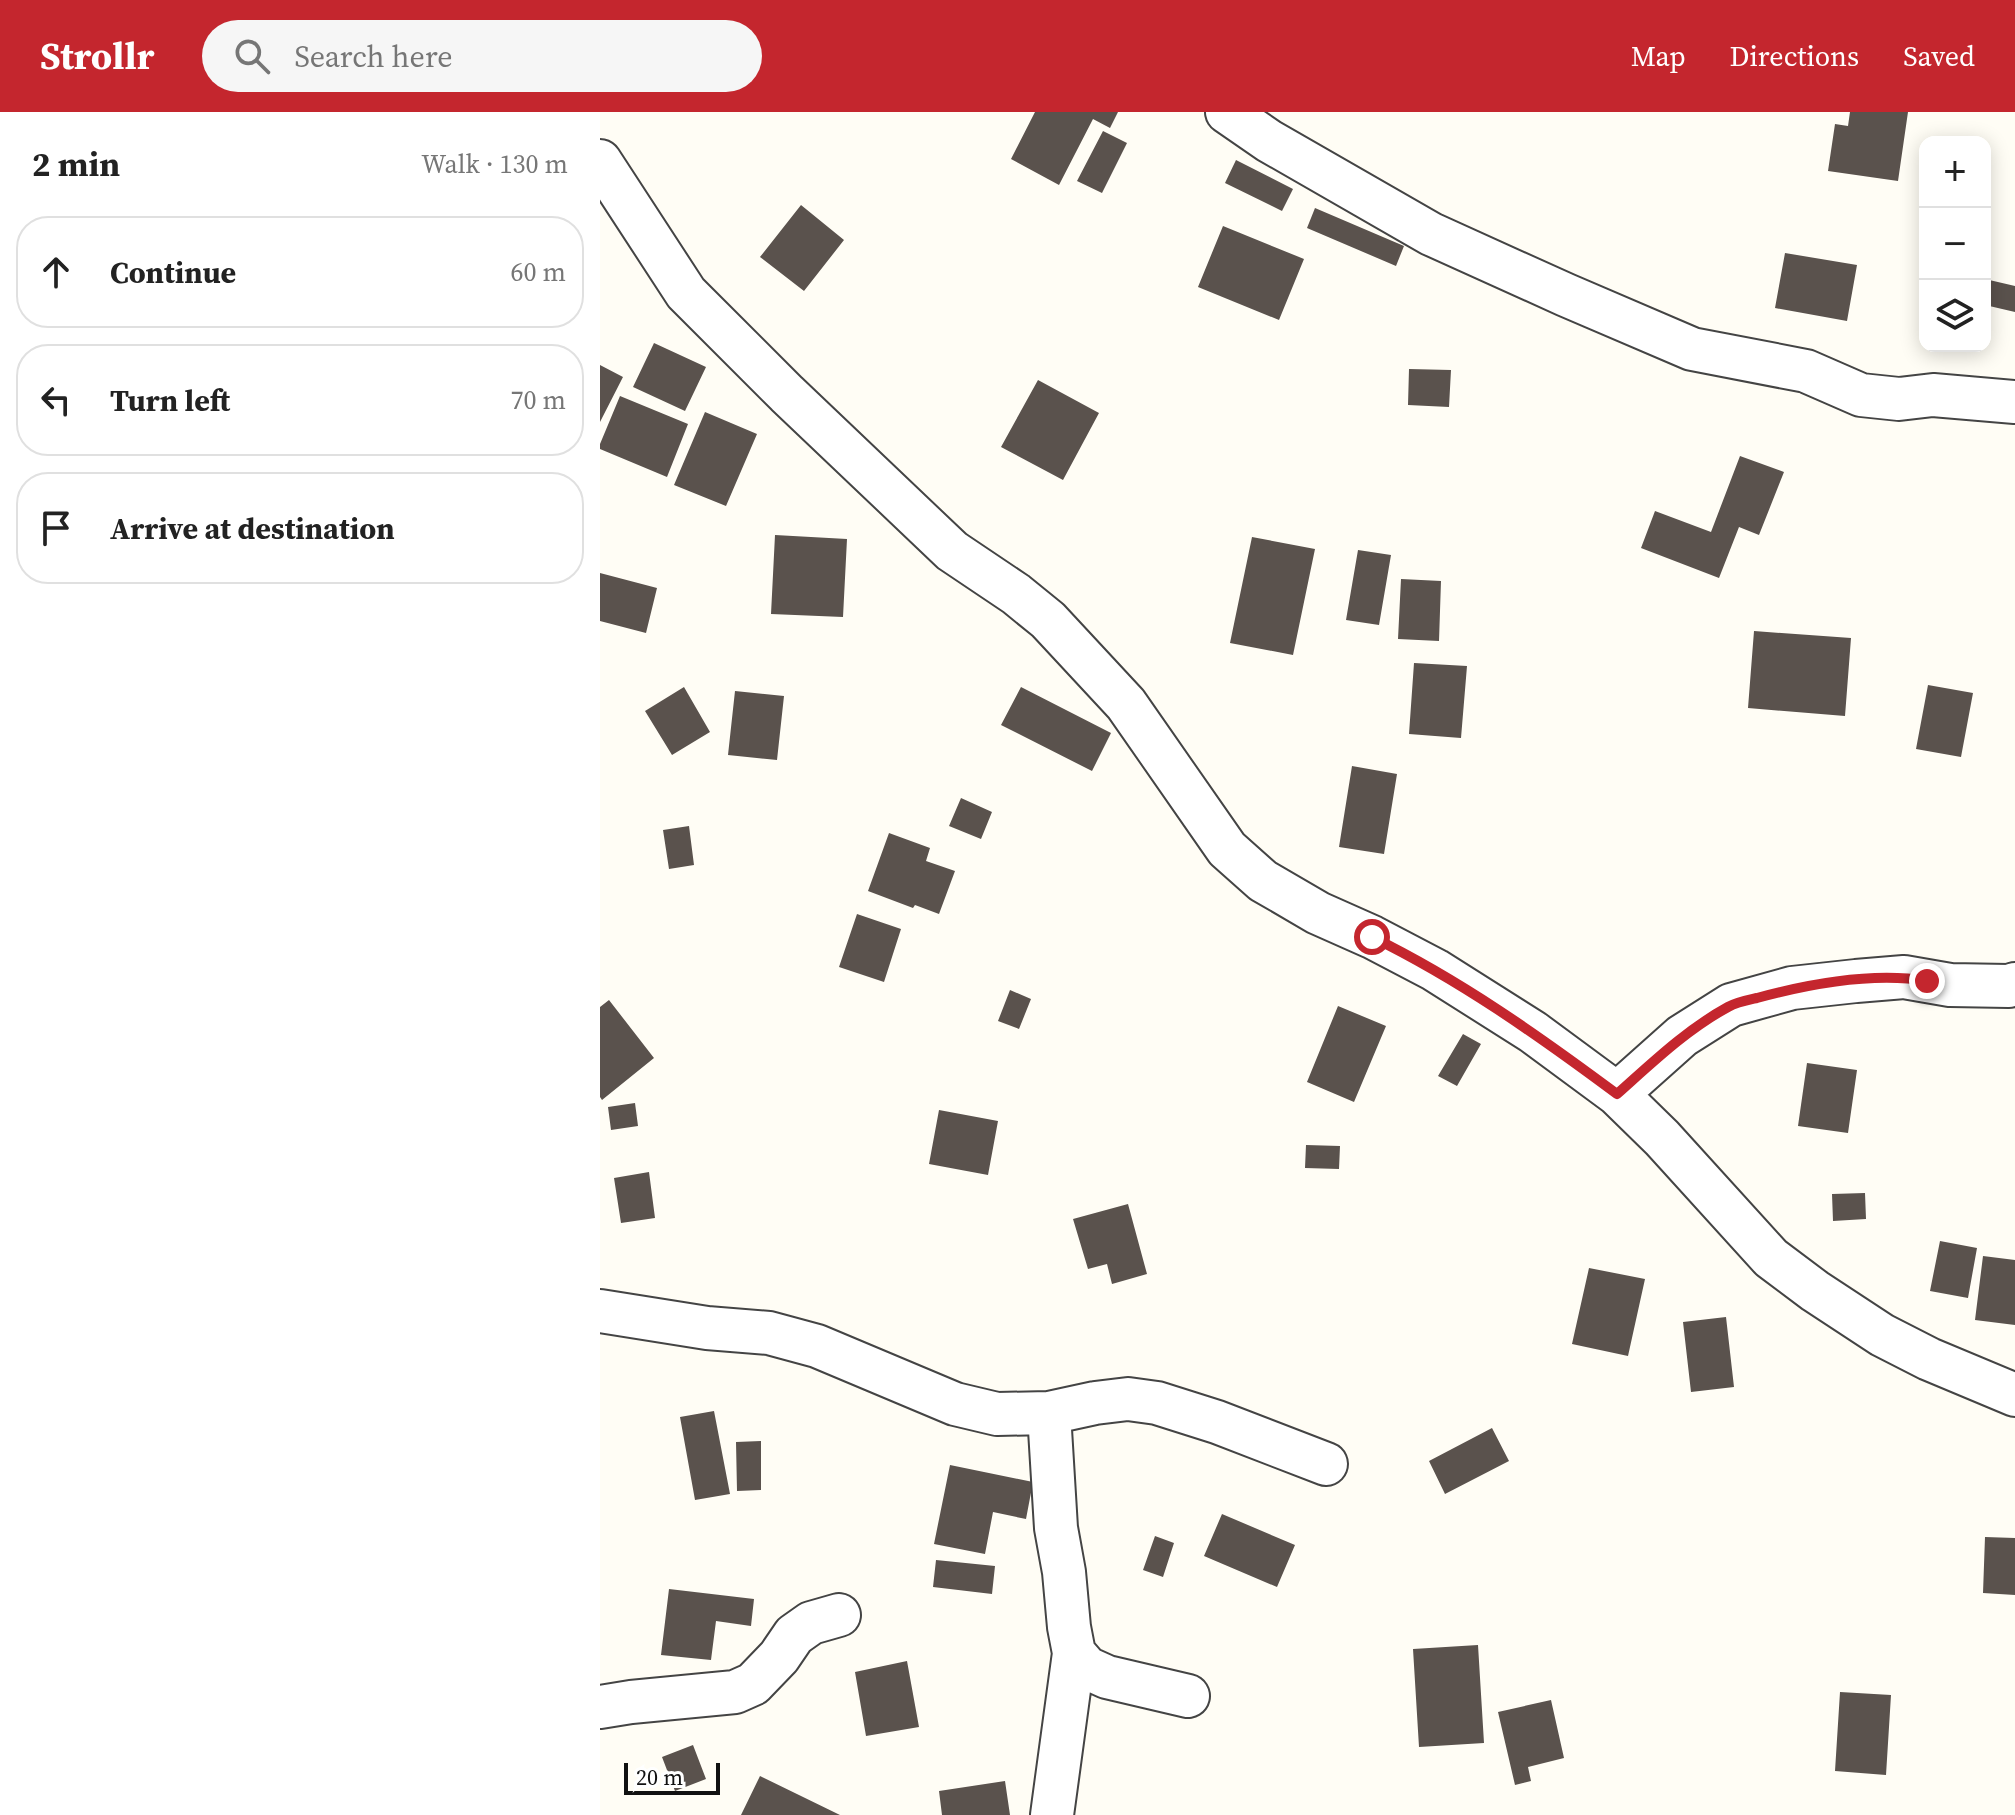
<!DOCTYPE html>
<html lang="en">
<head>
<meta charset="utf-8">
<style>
	body { margin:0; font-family:"Source Serif 4",serif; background:#f6f6f6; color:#222 }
	.controls { position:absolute; right:24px; top:24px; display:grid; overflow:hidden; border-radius:16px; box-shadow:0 4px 20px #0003 }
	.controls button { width:72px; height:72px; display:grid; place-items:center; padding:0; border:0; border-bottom:2px solid #e0e0e0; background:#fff; color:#222; font:40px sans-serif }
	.scale { position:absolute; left:24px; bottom:20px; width:96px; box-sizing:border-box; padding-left:8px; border:4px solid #111; border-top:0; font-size:22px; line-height:28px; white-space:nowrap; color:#111; -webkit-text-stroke:6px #fff; paint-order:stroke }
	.stop { position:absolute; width:24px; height:24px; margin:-18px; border:6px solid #c4262e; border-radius:50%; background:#fff }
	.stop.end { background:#c4262e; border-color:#fff; box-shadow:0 2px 8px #0008 }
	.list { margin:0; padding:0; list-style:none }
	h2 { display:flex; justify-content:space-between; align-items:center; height:104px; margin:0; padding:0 32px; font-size:34px }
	h2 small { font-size:26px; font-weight:400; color:#767676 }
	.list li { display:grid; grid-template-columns:52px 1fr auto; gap:24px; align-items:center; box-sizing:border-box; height:112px; margin:0 16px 16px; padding:0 16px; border:2px solid #e0e0e0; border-radius:32px }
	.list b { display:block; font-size:30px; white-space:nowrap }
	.list em { font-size:26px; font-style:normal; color:#767676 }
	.icon { flex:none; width:44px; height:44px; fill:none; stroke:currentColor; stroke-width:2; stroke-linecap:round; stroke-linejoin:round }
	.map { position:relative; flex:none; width:1415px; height:1703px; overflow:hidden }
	header { display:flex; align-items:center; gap:48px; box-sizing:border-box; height:112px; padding:0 40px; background:#c4262e; color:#fff }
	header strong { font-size:38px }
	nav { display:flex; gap:44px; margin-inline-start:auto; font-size:28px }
	.search { width:560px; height:72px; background:#f6f6f6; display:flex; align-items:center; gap:20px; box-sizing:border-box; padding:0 28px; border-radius:44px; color:#767676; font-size:30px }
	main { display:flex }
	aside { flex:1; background:#fff }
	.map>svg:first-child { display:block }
	.building { fill:#5a524d }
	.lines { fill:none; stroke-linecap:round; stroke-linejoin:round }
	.minor-casing { stroke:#444; stroke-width:46 }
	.minor { stroke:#fff; stroke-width:42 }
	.route { stroke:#c4262e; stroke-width:10 }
</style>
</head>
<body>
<header>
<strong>Strollr</strong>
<div class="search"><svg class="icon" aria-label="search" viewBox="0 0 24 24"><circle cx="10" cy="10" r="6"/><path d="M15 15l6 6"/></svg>Search here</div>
<nav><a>Map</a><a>Directions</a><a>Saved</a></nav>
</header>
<main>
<aside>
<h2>2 min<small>Walk · 130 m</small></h2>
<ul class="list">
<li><svg class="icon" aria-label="ahead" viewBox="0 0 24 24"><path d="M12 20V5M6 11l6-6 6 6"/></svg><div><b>Continue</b></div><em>60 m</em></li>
<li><svg class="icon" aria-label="left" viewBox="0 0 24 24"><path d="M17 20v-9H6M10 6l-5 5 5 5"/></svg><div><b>Turn left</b></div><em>70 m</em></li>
<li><svg class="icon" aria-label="arrive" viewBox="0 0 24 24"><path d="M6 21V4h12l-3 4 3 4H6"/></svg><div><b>Arrive at destination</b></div></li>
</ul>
</aside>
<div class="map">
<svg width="1415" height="1703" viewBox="0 0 1415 1703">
	<rect width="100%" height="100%" fill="#fffdf5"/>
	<path class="building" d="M435,0H518L510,16L493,7L459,73L411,47Z
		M1250,0H1308L1298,69L1228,59L1235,12L1248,14Z
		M503,19L527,31L502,81L477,69Z
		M636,48L693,77L682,99L625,71Z
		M201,93L244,128L204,179L160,145Z
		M715,96L804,134L796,154L707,116Z
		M623,114L704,147L679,208L598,175Z
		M1185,141L1257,153L1247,209L1175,196Z
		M1385,167L1415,174V200L1385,193Z
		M54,231L106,255L85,299L33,275Z
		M0,253L23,265L0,310Z
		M809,257L851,258L849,295L808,293Z
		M438,268L499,301L463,368L401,335Z
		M20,284L88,312L67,365L0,337V332Z
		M105,300L157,322L126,394L74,373Z
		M1140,344L1184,360L1159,423L1139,415L1119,466L1041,436L1055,399L1111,420Z
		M175,423L247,427L243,505L171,502Z
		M652,425L715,437L693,543L630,531Z
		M758,438L791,443L779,513L746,508Z
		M0,461L57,476L46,521L0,509Z
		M801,467L841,469L839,529L798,527Z
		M1154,519L1251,526L1245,604L1148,596Z
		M814,551L867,554L861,626L809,622Z
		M1328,573L1373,581L1361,645L1316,637Z
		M84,575L110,620L72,643L45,599Z
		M421,575L511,621L492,659L401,613Z
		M135,579L184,584L177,648L128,643Z
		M752,654L797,662L784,742L739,735Z
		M361,686L392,700L381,727L349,714Z
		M89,714L94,753L69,757L63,718Z
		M289,721L330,736L326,749L355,759L339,802L315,793L313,796L268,779Z
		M257,802L301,817L284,870L239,855Z
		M410,878L431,887L419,917L398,909Z
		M9,888L54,946L2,988L0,985V895Z
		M738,894L786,914L754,990L707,970Z
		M863,922L881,932L857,974L838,964Z
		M1207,951L1257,958L1248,1021L1198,1014Z
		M35,991L38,1014L11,1018L8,995Z
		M339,998L398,1009L388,1063L329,1052Z
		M706,1033L740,1034L739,1057L705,1056Z
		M49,1060L55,1106L21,1111L14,1066Z
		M1265,1081L1266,1107L1233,1109L1232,1082Z
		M528,1092L547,1162L512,1172L507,1152L488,1157L473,1107Z
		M1340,1129L1377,1136L1368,1186L1330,1179Z
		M1383,1144L1415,1148V1213L1375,1208Z
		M989,1156L1045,1167L1028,1244L972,1232Z
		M1126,1205L1134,1275L1091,1280L1083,1210Z
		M114,1299L130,1382L95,1388L80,1305Z
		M892,1316L909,1349L845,1382L829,1349Z
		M161,1329V1378L137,1379L136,1330Z
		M350,1353L433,1370L426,1407L393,1400L385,1442L334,1432Z
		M622,1402L695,1433L677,1475L604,1444Z
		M555,1424L574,1431L563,1465L543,1458Z
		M1385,1425L1415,1426V1483L1383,1481Z
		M336,1448L395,1454L392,1482L333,1475Z
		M69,1477L154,1487L151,1514L116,1509L111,1548L61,1543Z
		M878,1533L884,1631L819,1635L813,1537Z
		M307,1549L319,1615L266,1624L255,1560Z
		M1240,1580L1291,1583L1286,1663L1235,1659Z
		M951,1588L964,1646L928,1655L931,1669L915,1673L898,1600Z
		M93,1633L106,1667L75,1679L62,1645Z
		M160,1664L240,1703H141Z
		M405,1669L410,1703H342L339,1679Z"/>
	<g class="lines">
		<g class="minor-casing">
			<path id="minor" d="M627,0L669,29L831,122L966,183L1092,237L1206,259L1261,283L1299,287L1333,283L1415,290
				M0,49L86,181L187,282L352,439L416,482L448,508L526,592L627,737L663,769L718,801L772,825L835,858L933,920L1017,982L1062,1026L1171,1146L1215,1179L1282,1223L1329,1247L1415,1283
				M1017,982L1082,924L1131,893L1192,876L1256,869L1304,865L1350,873L1409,874L1415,872
				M0,1199L107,1216L169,1221L217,1234L355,1292L397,1302L449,1301L495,1291L528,1287L557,1291L617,1310L726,1352
				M449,1301L456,1416L464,1460L469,1515L474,1541L487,1556L507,1565L588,1584
				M0,1595L31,1590L135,1580L153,1572L179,1545L194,1523L211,1511L239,1503
				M452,1703L474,1541"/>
		</g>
		<use href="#minor" class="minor"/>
	</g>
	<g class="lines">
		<path class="route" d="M772,825C860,868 939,924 1017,982C1053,950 1086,918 1128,895C1137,890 1148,888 1157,886C1209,872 1274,860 1327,869"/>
	</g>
</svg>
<div class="controls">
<button>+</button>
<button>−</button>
<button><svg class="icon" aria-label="layers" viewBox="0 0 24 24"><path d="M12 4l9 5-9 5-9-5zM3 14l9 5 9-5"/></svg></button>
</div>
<div class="scale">20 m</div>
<div class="stop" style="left:772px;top:825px"></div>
<div class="stop end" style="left:1327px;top:869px"></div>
</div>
</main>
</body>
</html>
